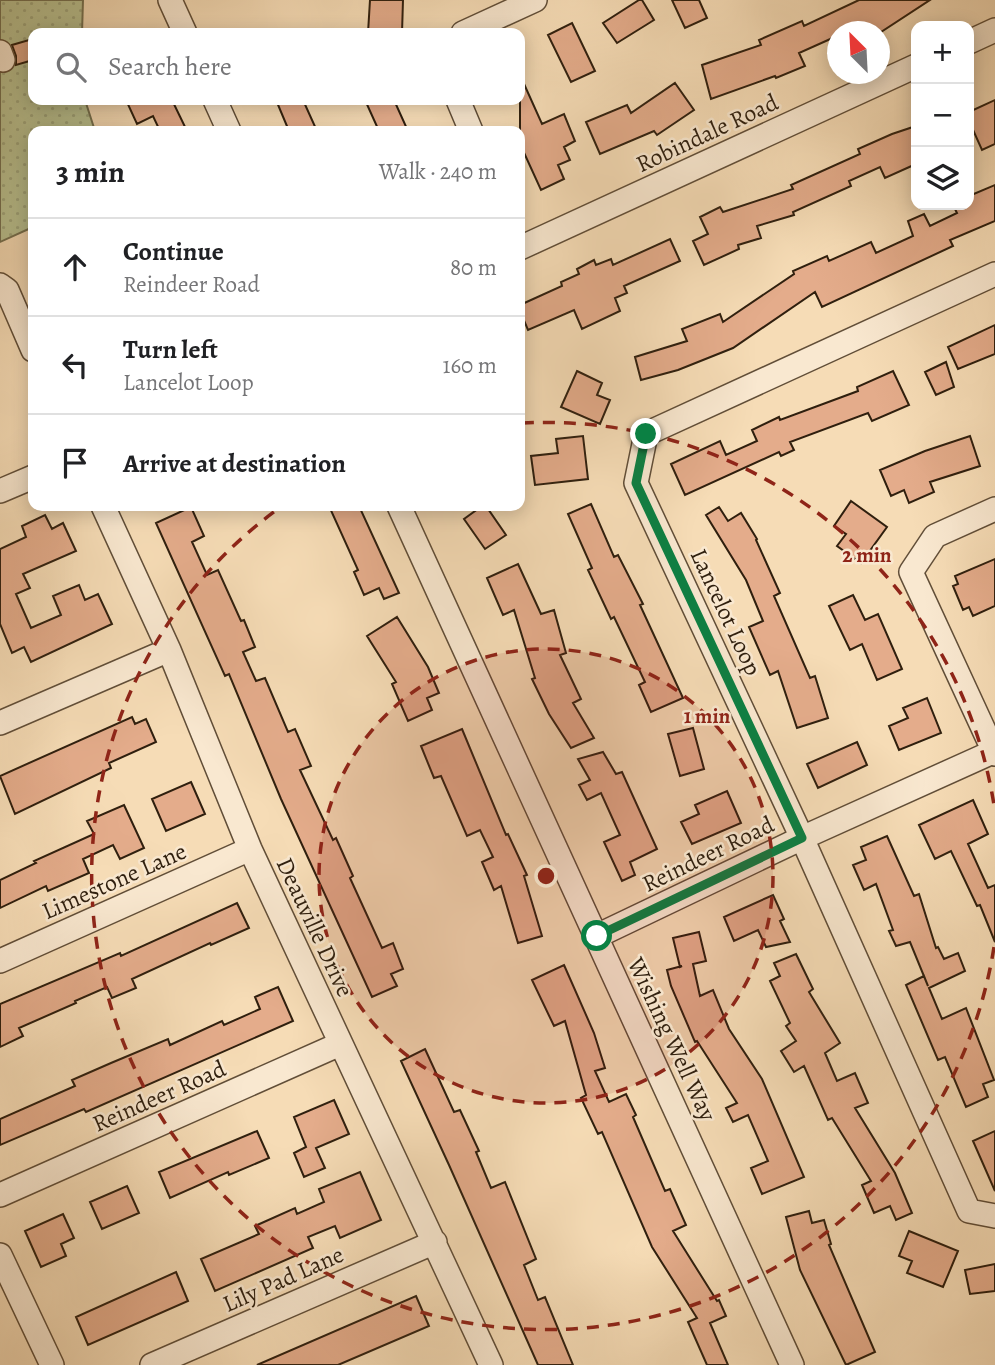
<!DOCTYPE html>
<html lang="en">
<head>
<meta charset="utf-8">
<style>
	body { margin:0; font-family:Alegreya,serif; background:#f2f2f2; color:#202124 }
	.controls { position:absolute; right:21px; top:21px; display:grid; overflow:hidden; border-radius:14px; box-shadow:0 4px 18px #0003 }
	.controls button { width:63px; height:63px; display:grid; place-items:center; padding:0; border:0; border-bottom:2px solid #e0e0e0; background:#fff; color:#202124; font:35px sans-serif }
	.compass { position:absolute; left:827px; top:21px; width:63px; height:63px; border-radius:50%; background:#fff; box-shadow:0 4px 18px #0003; rotate:336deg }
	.stop { position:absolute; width:21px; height:21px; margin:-16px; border:5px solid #0b8043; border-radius:50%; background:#fff }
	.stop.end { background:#0b8043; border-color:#fff; box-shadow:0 2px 7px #0008 }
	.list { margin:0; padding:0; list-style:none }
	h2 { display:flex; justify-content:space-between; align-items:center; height:91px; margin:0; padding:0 28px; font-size:30px }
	h2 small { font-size:23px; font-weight:400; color:#757577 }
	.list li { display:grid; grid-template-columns:46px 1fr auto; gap:21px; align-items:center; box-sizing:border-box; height:98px; padding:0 28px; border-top:2px solid #e0e0e0 }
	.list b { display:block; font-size:26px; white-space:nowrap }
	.list p { margin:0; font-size:23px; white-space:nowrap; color:#757577 }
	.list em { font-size:23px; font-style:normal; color:#757577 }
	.icon { flex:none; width:38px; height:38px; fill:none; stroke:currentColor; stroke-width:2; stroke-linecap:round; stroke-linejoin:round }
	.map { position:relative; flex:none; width:995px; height:1365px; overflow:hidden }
	.search { position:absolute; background:#fff; box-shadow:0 4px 18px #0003; left:28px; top:28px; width:497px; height:77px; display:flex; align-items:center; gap:18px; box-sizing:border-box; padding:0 24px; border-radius:14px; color:#757577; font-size:26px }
	.panel { position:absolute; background:#fff; box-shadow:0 4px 18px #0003; left:28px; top:126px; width:497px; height:385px; border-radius:14px }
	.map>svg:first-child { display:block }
	.park { fill:url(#park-dots); stroke:#747050; stroke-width:2 }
	.building { fill:#e4ac8b; stroke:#2f1f0e; stroke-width:2 }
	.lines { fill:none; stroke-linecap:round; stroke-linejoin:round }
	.minor-casing { stroke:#614e38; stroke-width:26 }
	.minor { stroke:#f9e8d0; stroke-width:23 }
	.route { stroke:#0b8043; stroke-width:9 }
	.ring { fill:none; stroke:#8f2418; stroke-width:3.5; stroke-dasharray:12 9 }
	.labels { text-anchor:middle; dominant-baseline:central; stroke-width:5; stroke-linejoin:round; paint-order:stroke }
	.street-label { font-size:24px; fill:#2f1f0e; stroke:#f9e8d0 }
	.centre { fill:#8f2418; stroke:#f9e8d0; stroke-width:3.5 }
	.ring-label { font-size:21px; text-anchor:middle; font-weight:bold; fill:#8f2418; stroke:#f9e8d0; stroke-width:5; stroke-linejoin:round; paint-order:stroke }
</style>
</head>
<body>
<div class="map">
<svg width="995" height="1365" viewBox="0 0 995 1365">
	<defs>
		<pattern id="park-dots" width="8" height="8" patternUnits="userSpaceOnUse" patternTransform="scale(1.75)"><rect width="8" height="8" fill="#b8c191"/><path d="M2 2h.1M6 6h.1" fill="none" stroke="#9ea57c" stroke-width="1.8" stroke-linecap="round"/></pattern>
	</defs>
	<rect width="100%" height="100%" fill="#f6dcb6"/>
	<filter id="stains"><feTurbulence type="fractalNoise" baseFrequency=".00286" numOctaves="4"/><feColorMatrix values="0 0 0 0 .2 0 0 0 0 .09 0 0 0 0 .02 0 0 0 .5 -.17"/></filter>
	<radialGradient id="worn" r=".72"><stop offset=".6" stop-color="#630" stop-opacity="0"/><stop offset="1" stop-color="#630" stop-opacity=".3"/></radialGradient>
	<path class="park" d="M0,0H83L82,33H33V100H85L95,131H33V227L0,242Z"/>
	<path class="building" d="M370,0H403L402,33H368Z
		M639,0H642L654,20L617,43L603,23Z
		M672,0H699L707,18L685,28Z
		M859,0H930L881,32H837V36L799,53L805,66L776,78L775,76L711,99L702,65L761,45L759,40L802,21L804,26Z
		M572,23L595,71L571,82L548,35Z
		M29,40L33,60L16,65V56L12,45Z
		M520,75L542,124L564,114L575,141L564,147L570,160L558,165L564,179L541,190L520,144Z
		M675,83L694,110L657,135L654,131L600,154L586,122L627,105L631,113Z
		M126,100H172L187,131H160L153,116L137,124Z
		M276,100H303L317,131H289Z
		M365,100H394L408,131H379Z
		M995,100V144L982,150L969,121V112Z
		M916,126V164L885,178L880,167L849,181L851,186L793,212L794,215L757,226L761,238L738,245L739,249L704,265L693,241L708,234L700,217L720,207L723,212L793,189L791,185L860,154L858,149L892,134Z
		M995,185V221L950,240L953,246L822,307L815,292L733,348L678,370L641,380L635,357L687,341L682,329L720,314L723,322L794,274L793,271L827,256L829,261L871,242L876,253L913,236L908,221L924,214L930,226L957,213L953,205H969V196Z
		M670,239L680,261L624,286L627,293L615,298L620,311L582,329L574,310L528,330L520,311V305L562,286L561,282L579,274L577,269L594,260L596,265L611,259L613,265Z
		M995,325V354L958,369L948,347Z
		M946,362L954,387L936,395L925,372Z
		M577,371L602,383L597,395L610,400L600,424L561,407Z
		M893,371L909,405L872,421L868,413L790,442L794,450L781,456L779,452L685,495L671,464L720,441L726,455L757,441L752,430L779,417L780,420L858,391L857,387Z
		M583,436L588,479L535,485L531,456L558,453L556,439Z
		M970,436L980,466L930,482L934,492L909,503L904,490L891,496L880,470L925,451Z
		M851,501L887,527L861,563L837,546L846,534L834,526Z
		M591,504L614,557L618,555L643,604L640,605L683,698L651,712L639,685L645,682L614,617L611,619L588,570L592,568L568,514Z
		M329,506H359L399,593L384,599L379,588L364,595L354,572L358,570Z
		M482,506H486L506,535L485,549L464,519Z
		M191,507L204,536L192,542L207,575L218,570L241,621L244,620L255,647L243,652L256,681L265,678L288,732L295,729L311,766L300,770L333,840L336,838L353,876L350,878L382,948L393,943L403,969L391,974L397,986L372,997L281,799L229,674L225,676L156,523Z
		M719,507L728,521L741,513L757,539L756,540L780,593L774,596L810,678L815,676L828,718L797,728L778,671L770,675L749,627L763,621L746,580L706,515Z
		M45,515L52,529L63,523L76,551L23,574L30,588L16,594L31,628L61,615L53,596L79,585L85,600L98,594L112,624L31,662L24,647L12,653L0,624V549L26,537L22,526Z
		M995,559V606L973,616L969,607L963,610L953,586L958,584L955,576Z
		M518,564L541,614L554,610L566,653L560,655L581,699L573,703L594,738L571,748L549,714L532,679L535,678L514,610L503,615L487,578Z
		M853,595L865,620L878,614L902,669L877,680L862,644L850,650L829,606Z
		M397,617L428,667L439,693L427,698L432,710L408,721L392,684L396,682L367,636Z
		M927,698L941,733L899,750L889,726L908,718L903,708Z
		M132,717L135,724L146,719L156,742L109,763L111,768L15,814L0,776Z
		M693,728L704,769L680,776L668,734Z
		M462,729L506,835L508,834L527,875L524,876L542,936L518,943L501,886L494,890L482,862L493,857L480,830L467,836L441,776L434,778L421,746Z
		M857,742L867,765L818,788L807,764Z
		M603,752L616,774L622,772L657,849L630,862L635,875L622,881L604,842L620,835L601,793L587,800L579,785L590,780L578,759Z
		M191,782L205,814L166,831L152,799Z
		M727,791L741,823L692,844L681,822L699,814L695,805Z
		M973,800L988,834L968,844L988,888L995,885V942L980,905L977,906L951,851L935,859L919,825Z
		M124,805L144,848L120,859L113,845L83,859L89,873L48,891L46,886L0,908V880L36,863L34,861L94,834L87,821Z
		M887,836L914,896L919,894L936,948L938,947L944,959L958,953L965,971L929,988L942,1019L966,1008L994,1080L983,1084L988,1097L966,1107L945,1057L938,1060L906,985L924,976L928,986L910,942L896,946L889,931L893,930L876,884L864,890L853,865L866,860L861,847Z
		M773,895L784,919L780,921L790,942L766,947L758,930L734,941L724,917Z
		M237,903L249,928L211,945L210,943L132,979L136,988L112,998L107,987L75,1001L76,1003L19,1028L23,1036L0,1047V1004L120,953L121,956Z
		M699,932L706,961L693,964L700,996L713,990L729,1029L762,1079L804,1177L762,1194L751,1168L768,1161L748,1115L733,1122L726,1108L737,1103L697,1041L695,1042L671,986L667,970L682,966L680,967L673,938Z
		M796,954L813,989L809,992L840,1043L825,1053L837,1081L855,1073L868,1103L855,1108L895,1173L912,1213L896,1220L890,1206L874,1213L862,1185L871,1181L832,1118L828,1120L804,1066L794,1072L781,1051L796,1041L786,1026L790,1023L770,981L780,976L774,963Z
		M564,965L594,1033L605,1068L595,1071L609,1102L626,1094L636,1115L633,1117L665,1191L670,1189L686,1225L673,1231L717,1301L719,1300L726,1316L710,1323L728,1365H707L688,1322L697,1318L652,1247L602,1132L598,1134L581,1098L586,1095L565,1021L554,1026L532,980Z
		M278,987L293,1021L86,1112L84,1109L0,1145V1119L75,1086L72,1080L111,1063L168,1039L170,1045L222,1021L224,1025L260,1009L255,997Z
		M425,1049L454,1112L460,1110L479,1151L476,1152L491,1188L505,1182L536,1259L524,1265L538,1300L545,1297L573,1365H538L449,1165L401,1061Z
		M334,1100L349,1134L316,1148L325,1168L304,1177L294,1153L306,1147L294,1117Z
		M257,1131L269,1158L229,1175L228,1172L170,1198L159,1172Z
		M995,1131V1191L973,1141Z
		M360,1172L381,1220L340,1238L335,1226L308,1237L313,1248L215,1291L201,1259L259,1234L255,1226L295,1208L297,1214L324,1202L319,1189Z
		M127,1186L139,1213L102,1229L90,1202Z
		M809,1211L812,1223L824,1220L831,1244L829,1245L875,1352L846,1365L800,1270L786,1217Z
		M63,1214L74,1238L61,1244L66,1256L41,1267L25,1231Z
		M909,1231L958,1251L943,1287L907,1273L912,1261L899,1256Z
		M995,1264V1291L970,1294L965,1270Z
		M176,1272L188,1301L88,1345L76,1317Z
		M416,1296L429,1326L338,1365H257Z"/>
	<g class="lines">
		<g class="minor-casing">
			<path id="minor" d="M170,0L185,33
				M463,33L535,0
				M969,42L995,30
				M0,52L3,60
				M215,100L229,131
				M458,100L471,131
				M520,248L916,66
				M995,274L646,434L636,483L802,838L969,1211L995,1216
				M0,285L7,290L33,350
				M0,491L33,477
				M103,506L169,650L250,849L491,1365
				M399,506L792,1365
				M995,509L935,536L911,572L995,754
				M0,723L169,650
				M597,936L802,838L995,751
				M0,961L250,849
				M0,1195L340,1044
				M0,1255L52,1365
				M152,1365L435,1242"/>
		</g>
		<use href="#minor" class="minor"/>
	</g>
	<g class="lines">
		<path class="route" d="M597,936L802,838L636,483L646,434"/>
	</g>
	<circle cx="546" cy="876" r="227" fill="#8f2418" fill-opacity=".12"/>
	<g class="ring">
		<circle cx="546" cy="876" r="227"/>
		<path d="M994 947A454 454 0 1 1 282 506M522 423A454 454 0 0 1 994 805"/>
	</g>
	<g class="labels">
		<g class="street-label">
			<text transform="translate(707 133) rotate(-25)">Robindale Road</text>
			<text transform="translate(726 612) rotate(65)">Lancelot Loop</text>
			<text transform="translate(708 854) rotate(-26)">Reindeer Road</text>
			<text transform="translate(114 881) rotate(-24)">Limestone Lane</text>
			<text transform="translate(315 927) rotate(65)">Deauville Drive</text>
			<text transform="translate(672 1039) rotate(65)">Wishing Well Way</text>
			<text transform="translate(159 1096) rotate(-24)">Reindeer Road</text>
			<text transform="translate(283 1279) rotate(-24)">Lily Pad Lane</text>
		</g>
	</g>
	<circle cx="546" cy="876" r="10" class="centre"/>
	<g class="ring-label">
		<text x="867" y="562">2 min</text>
		<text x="707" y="723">1 min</text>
	</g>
	<rect width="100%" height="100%" filter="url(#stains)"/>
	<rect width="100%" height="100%" fill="url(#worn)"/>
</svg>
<div class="controls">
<button>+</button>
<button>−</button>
<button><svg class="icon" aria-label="layers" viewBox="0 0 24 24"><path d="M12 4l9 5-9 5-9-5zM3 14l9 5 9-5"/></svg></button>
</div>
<svg class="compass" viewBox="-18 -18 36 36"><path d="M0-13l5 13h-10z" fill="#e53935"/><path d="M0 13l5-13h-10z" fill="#757577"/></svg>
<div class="stop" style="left:597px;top:936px"></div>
<div class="stop end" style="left:646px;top:434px"></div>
<div class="search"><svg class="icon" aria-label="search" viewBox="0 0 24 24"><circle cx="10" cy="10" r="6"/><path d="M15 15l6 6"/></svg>Search here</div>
<section class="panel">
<h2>3 min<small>Walk · 240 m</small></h2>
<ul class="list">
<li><svg class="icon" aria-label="ahead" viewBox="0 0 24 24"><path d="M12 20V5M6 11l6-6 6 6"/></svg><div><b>Continue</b><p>Reindeer Road</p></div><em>80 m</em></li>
<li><svg class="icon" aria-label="left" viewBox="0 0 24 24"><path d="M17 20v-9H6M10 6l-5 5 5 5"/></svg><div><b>Turn left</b><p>Lancelot Loop</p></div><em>160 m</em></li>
<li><svg class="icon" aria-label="arrive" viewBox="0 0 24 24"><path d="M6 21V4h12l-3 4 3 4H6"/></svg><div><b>Arrive at destination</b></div></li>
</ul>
</section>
</div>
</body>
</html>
